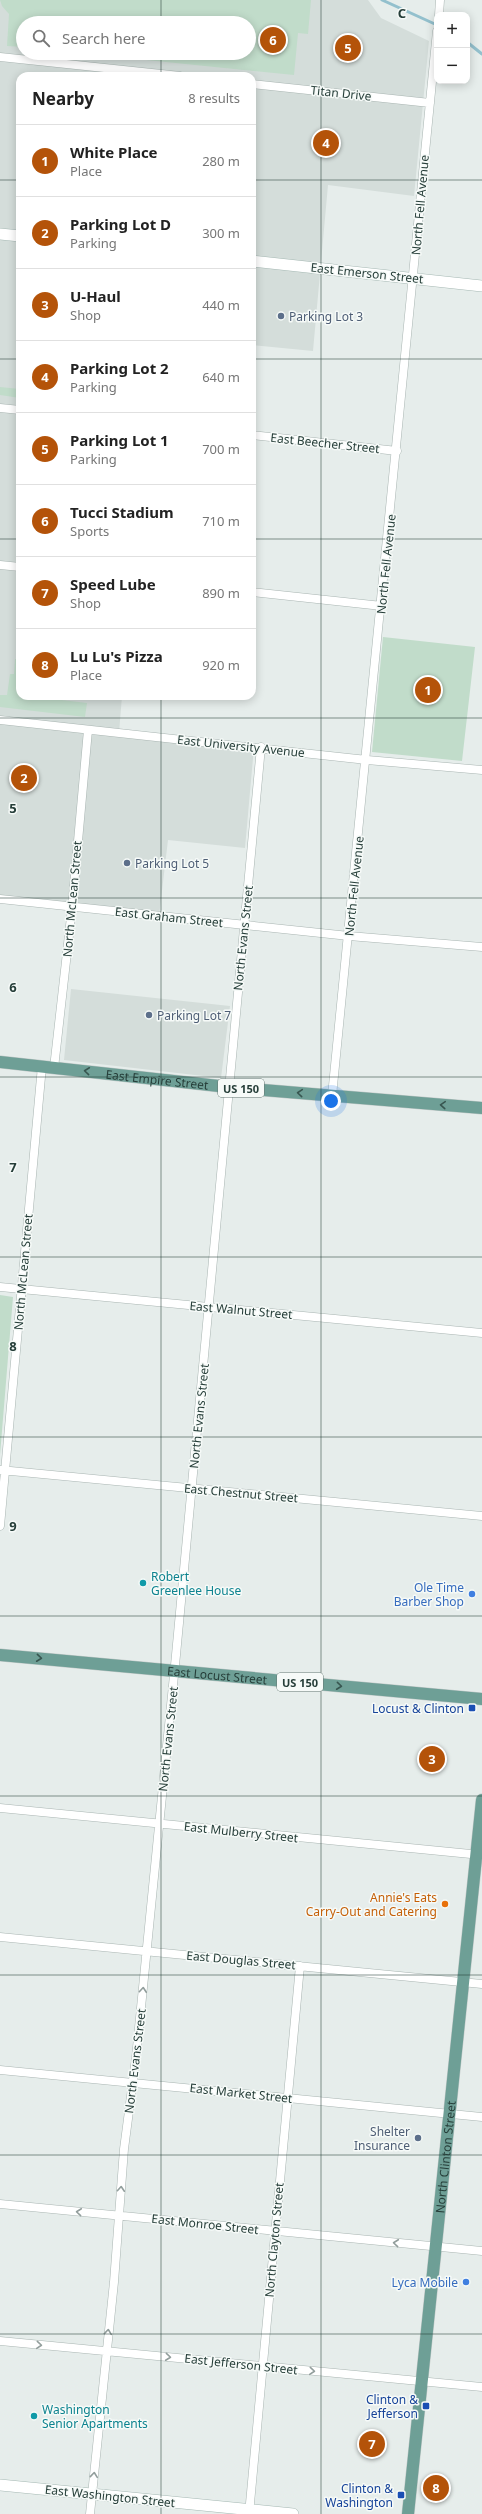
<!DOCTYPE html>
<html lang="en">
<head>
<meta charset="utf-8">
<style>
	body { margin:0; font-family:"Noto Sans",sans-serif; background:#f6f6f6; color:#222 }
	.controls { position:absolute; right:12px; top:12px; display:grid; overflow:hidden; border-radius:8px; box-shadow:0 2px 10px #0003 }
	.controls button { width:36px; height:36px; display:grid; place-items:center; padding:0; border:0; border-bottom:1px solid #e0e0e0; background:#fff; color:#222; font:20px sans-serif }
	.you { position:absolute; left:331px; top:1101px; width:14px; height:14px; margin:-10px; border:3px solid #fff; border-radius:50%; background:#1a73e8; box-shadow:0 0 0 6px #1a73e833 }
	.badge { display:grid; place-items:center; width:26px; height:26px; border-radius:50%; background:#b45309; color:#fff; font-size:13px; font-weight:700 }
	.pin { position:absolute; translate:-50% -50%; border:2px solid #fff; box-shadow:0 1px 4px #0006 }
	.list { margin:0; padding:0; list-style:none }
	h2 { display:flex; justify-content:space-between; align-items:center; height:52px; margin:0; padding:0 16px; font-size:17px }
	h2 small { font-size:13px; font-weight:400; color:#767676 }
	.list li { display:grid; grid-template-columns:26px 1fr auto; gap:12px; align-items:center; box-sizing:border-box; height:72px; padding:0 16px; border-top:1px solid #e0e0e0 }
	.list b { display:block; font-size:15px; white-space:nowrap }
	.list p { margin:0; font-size:13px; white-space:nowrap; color:#767676 }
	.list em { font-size:13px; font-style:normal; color:#767676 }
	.icon { flex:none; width:22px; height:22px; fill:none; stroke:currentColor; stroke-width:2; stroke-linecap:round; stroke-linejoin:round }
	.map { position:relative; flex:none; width:482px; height:2514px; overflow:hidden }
	.search { position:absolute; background:#fff; box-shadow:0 2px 10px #0003; left:16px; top:16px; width:240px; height:44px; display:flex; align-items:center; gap:10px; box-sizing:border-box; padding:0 14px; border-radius:22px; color:#767676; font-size:15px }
	.panel { position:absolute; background:#fff; box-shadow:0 2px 10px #0003; left:16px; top:72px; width:240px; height:628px; border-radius:12px }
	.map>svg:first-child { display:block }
	.built { fill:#d4ddda; fill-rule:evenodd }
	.green { fill:#c1dcca }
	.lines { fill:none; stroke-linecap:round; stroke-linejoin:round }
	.stream { stroke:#93c0cd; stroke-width:3 }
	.street-casing { stroke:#a9b5b2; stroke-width:9 }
	.secondary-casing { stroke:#a5b8b3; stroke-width:12 }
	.primary-casing { stroke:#c2c9c8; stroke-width:13 }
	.street { stroke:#fff; stroke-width:8 }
	.secondary { stroke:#fff; stroke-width:11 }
	.primary { stroke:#6e9f96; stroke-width:12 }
	.oneway { stroke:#385650 }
	.oneway2 { stroke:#929e9c }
	.grid { fill:none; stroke:#263e39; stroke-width:1; stroke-opacity:0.55 }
	.service-dot { fill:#5c6f8a; stroke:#f6faf8; stroke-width:1.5 }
	.culture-dot { fill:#0f9aa8; stroke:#f6faf8; stroke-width:1.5 }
	.shop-dot { fill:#3f7fe0; stroke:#f6faf8; stroke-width:1.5 }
	.transit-dot { fill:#1a4fb4; stroke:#f6faf8; stroke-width:1.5 }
	.food-dot { fill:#e8710a; stroke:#f6faf8; stroke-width:1.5 }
	.labels { text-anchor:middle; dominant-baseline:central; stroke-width:3; stroke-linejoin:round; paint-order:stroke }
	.shield { fill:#f6faf8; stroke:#647672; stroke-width:1 }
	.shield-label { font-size:11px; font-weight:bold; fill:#263e39 }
	.street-label { font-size:12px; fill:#263e39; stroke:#f6faf8 }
	.service-label { font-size:12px; fill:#4e5e75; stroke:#f6faf8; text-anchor:start }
	.culture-label { font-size:12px; fill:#0d838f; stroke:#f6faf8; text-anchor:start }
	.shop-label { font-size:12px; fill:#366cbe; stroke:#f6faf8; text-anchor:end }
	.transit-label { font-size:12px; fill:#164399; stroke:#f6faf8; text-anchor:end }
	.food-label { font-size:12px; fill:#c56008; stroke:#f6faf8; text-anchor:end }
	.grid-label { font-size:13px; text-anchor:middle; font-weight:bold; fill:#263e39; stroke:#f6faf8; stroke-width:3; stroke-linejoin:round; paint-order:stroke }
</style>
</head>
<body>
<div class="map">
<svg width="482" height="2514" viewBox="0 0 482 2514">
	<rect width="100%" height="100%" fill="#e6edeb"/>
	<path class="built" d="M0,0H368L381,18L429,41L414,196L328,185L313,351L252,345V76H20V696H122L119,733L254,747L245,848L168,840L159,916L0,899ZM23,23H249V53H23Z
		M71,989L230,1006L221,1078L64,1060Z"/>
	<path class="green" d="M0,0H311L308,34L298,33L294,75L78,53H249V23H23V47L7,46L9,14L2,6Z
		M0,387L20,389V398L0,395Z
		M383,637L475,647L462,761L372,752Z
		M15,659H20V696H44L45,698L87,703L85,717L0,707V695H7L10,674H14Z
		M0,1295L13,1297L0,1455Z"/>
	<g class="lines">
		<path class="stream" d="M382,0L437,25
			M467,42L482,54"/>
		<g class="street-casing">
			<path id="street" d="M439,15L440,0
				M0,57L180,76
				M252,84L430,103
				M0,408L20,410
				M252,435L397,451
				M0,565L20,567
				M252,592L382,606
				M0,720L367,760L482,770
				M0,899L349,936L482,947
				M54,1068L72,908L88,730
				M332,1096L437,31
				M0,1287L482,1333
				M0,1470L482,1516
				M0,1526L42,1066
				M0,1808L481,1855
				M0,1937L482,1984
				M0,2070L482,2117
				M0,2204L482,2251
				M0,2341L482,2387
				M90,2514L114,2282L124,2149L136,2058L176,1655L261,747
				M249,2514L300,1966"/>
		</g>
		<g class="secondary-casing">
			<path id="secondary" d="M0,234L20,236
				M252,261L482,286
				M0,2485L293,2514"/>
		</g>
		<g class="primary-casing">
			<g id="primary">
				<path id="s1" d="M0,1062L228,1087L482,1108"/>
				<path id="s2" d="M0,1655L482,1699"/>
				<path id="s3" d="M408,2514L482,1800"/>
			</g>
		</g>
		<use href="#street" class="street"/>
		<use href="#secondary" class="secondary"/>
		<use href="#primary" class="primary"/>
	</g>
	<defs><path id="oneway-chevron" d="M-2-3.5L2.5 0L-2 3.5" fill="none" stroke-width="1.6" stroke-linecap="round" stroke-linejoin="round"/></defs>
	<g class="oneway">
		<use href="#oneway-chevron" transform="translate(87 1071) rotate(-174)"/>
		<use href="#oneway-chevron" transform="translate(300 1093) rotate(-175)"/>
		<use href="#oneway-chevron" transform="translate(443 1105) rotate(-176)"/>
		<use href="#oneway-chevron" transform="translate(39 1658) rotate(6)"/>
		<use href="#oneway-chevron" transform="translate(339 1686) rotate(6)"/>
	</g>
	<g class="oneway2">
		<use href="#oneway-chevron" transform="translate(143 1990) rotate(-85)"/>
		<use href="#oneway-chevron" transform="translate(121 2189) rotate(-86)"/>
		<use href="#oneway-chevron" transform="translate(79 2212) rotate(-174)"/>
		<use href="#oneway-chevron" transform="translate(396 2243) rotate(-174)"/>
		<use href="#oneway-chevron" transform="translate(108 2332) rotate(-84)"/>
		<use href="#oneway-chevron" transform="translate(39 2345) rotate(5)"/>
		<use href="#oneway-chevron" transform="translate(168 2357) rotate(6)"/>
		<use href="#oneway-chevron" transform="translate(312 2371) rotate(5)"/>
		<use href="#oneway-chevron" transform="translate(94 2475) rotate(-84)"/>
	</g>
	<path class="grid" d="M161,0V23M321,0V2514M161,53V76M0,180H20M252,180H482M0,359H20M252,359H482M0,539H20M252,539H482M161,696V2514M0,718H482M0,898H482M0,1077H482M0,1257H482M0,1437H482M0,1616H482M0,1796H482M0,1975H482M0,2155H482M0,2334H482"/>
	<g class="service-dot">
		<circle cx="281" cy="316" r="4"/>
		<circle cx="127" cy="863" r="4"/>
		<circle cx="149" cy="1015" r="4"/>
		<circle cx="418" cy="2138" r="4"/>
	</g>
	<g class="culture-dot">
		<circle cx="143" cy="1583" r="4"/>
		<circle cx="34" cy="2416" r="4"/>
	</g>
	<g class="shop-dot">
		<circle cx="472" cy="1594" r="4"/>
		<circle cx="466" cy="2282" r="4"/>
	</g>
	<g class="transit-dot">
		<rect x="468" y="1704" width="8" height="8" rx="2"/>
		<rect x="422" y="2402" width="8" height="8" rx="2"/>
		<rect x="397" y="2491" width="8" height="8" rx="2"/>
	</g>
	<circle class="food-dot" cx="445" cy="1904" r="4"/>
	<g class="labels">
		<g class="shield">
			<rect x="218" y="1079" width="46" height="18" rx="3"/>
			<rect x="277" y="1673" width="46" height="18" rx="3"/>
		</g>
		<g class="shield-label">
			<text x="241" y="1088">US 150</text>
			<text x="300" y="1682">US 150</text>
		</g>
		<g class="street-label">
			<text transform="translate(341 93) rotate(6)">Titan Drive</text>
			<text transform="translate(420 205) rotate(-85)">North Fell Avenue</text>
			<text transform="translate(367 273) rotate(6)">East Emerson Street</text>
			<text transform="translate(325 443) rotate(6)">East Beecher Street</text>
			<text transform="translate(386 564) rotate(-84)">North Fell Avenue</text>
			<text transform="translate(241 746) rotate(6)">East University Avenue</text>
			<text transform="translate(354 886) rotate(-84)">North Fell Avenue</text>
			<text transform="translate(72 899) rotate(-85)">North McLean Street</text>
			<text transform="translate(169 917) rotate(6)">East Graham Street</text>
			<text transform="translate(243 938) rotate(-84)">North Evans Street</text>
			<text stroke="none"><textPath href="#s1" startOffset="158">East Empire Street</textPath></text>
			<text transform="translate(23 1272) rotate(-85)">North McLean Street</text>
			<text transform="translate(241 1310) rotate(5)">East Walnut Street</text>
			<text transform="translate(199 1416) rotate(-84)">North Evans Street</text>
			<text transform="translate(241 1493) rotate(5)">East Chestnut Street</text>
			<text stroke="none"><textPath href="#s2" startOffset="218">East Locust Street</textPath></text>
			<text transform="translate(168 1739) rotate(-84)">North Evans Street</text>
			<text transform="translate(241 1832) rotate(6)">East Mulberry Street</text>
			<text transform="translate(241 1960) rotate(5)">East Douglas Street</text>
			<text transform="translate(135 2061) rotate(-83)">North Evans Street</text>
			<text transform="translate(241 2093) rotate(6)">East Market Street</text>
			<text stroke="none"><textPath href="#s3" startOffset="359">North Clinton Street</textPath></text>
			<text transform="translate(205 2224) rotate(6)">East Monroe Street</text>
			<text transform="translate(274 2240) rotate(-85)">North Clayton Street</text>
			<text transform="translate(241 2364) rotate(6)">East Jefferson Street</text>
			<text transform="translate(110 2496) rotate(6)">East Washington Street</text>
		</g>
		<g class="service-label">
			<text x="289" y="316">Parking Lot 3</text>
			<text x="135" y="863">Parking Lot 5</text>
			<text x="157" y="1015">Parking Lot 7</text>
			<text x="410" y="2131" text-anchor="end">Shelter<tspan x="410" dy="14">Insurance</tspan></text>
		</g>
		<g class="culture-label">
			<text x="151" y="1576">Robert<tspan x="151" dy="14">Greenlee House</tspan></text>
			<text x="42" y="2409">Washington<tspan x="42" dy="14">Senior Apartments</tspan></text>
		</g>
		<g class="shop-label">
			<text x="464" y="1587">Ole Time<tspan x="464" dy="14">Barber Shop</tspan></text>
			<text x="458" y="2282">Lyca Mobile</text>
		</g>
		<g class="transit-label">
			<text x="464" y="1708">Locust &amp; Clinton</text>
			<text x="418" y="2399">Clinton &amp;<tspan x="418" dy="14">Jefferson</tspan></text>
			<text x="393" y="2488">Clinton &amp;<tspan x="393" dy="14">Washington</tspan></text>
		</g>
		<g class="food-label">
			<text x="437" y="1897">Annie's Eats<tspan x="437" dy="14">Carry-Out and Catering</tspan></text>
		</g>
	</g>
	<g class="grid-label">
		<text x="402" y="18">C</text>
		<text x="13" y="813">5</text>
		<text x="13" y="992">6</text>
		<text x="13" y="1172">7</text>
		<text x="13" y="1351">8</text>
		<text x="13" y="1531">9</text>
	</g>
</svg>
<div class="controls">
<button>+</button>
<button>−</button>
</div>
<div class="you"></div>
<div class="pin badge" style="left:428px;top:690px">1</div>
<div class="pin badge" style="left:24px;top:778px">2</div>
<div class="pin badge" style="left:432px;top:1759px">3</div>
<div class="pin badge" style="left:326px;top:143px">4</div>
<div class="pin badge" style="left:348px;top:48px">5</div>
<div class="pin badge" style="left:273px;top:40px">6</div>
<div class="pin badge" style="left:372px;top:2444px">7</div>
<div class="pin badge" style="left:436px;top:2488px">8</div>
<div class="search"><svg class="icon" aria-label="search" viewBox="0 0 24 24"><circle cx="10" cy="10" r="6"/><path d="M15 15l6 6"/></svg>Search here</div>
<section class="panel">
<h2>Nearby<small>8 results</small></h2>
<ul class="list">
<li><span class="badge">1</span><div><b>White Place</b><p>Place</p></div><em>280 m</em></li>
<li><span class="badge">2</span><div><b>Parking Lot D</b><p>Parking</p></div><em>300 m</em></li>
<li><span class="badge">3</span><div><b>U-Haul</b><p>Shop</p></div><em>440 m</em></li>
<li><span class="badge">4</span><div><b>Parking Lot 2</b><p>Parking</p></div><em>640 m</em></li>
<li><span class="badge">5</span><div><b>Parking Lot 1</b><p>Parking</p></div><em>700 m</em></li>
<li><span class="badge">6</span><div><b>Tucci Stadium</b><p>Sports</p></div><em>710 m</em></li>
<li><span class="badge">7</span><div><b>Speed Lube</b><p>Shop</p></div><em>890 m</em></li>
<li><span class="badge">8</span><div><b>Lu Lu's Pizza</b><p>Place</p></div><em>920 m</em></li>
</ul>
</section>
</div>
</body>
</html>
